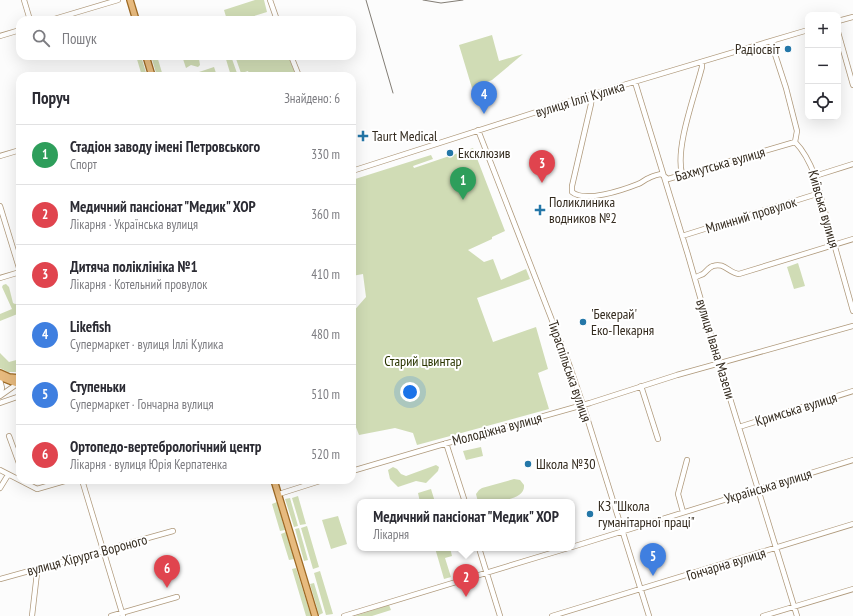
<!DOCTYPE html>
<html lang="uk">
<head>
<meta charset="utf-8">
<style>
	body { margin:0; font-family:"PT Sans Narrow",sans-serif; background:#f2f2f3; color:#2b2b33 }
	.controls { position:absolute; right:12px; top:12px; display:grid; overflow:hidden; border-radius:8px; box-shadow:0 4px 16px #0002 }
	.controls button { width:36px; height:36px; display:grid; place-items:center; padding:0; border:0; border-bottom:1px solid #e1e1e2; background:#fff; color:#2b2b33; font:20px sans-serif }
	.you { position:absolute; left:410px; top:392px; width:14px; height:14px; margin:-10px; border:3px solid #fff; border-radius:50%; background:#1a73e8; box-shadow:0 0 0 6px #1a73e833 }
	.badge { display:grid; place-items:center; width:26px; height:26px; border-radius:50%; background:#2477a8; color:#fff; font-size:13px; font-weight:700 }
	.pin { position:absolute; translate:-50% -33px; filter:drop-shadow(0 1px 2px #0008) }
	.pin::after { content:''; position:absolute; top:21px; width:14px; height:12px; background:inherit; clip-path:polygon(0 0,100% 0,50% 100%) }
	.popup { position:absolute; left:357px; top:499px; width:218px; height:52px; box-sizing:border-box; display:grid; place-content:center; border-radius:8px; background:#fff; filter:drop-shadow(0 1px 3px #0005); font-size:13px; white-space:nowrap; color:#7c7c81 }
	.popup b { font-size:15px; color:#2b2b33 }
	.popup::after { content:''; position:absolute; left:50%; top:100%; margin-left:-8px; border:8px solid transparent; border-top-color:#fff }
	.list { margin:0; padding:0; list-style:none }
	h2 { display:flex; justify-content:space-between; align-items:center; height:52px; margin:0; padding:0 16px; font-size:17px }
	h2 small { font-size:13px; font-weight:400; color:#7c7c81 }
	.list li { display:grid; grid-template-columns:26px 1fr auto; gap:12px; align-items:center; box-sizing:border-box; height:60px; padding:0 16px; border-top:1px solid #e1e1e2 }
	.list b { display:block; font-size:15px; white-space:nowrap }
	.list p { margin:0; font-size:13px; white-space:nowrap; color:#7c7c81 }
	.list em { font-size:13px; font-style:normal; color:#7c7c81 }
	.icon { flex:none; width:22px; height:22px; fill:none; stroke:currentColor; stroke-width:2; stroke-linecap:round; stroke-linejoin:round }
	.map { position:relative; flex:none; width:853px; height:616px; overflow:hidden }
	.search { position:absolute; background:#fff; box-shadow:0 4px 16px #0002; left:16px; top:16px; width:340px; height:44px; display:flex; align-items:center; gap:10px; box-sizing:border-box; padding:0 14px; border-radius:12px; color:#7c7c81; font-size:15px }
	.panel { position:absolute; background:#fff; box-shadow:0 4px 16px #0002; left:16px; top:72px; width:340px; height:412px; border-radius:12px }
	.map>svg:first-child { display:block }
	.green { fill:#d0dcb5 }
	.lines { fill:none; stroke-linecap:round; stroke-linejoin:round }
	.minor-casing { stroke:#af997b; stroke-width:6 }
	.major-casing { stroke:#9e6a24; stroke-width:8 }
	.minor { stroke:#fff; stroke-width:4.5 }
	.major { stroke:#e7ba7e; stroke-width:5.5 }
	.rail { stroke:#827d75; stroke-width:1 }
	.poi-dot { fill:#2477a8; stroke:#fff; stroke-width:1.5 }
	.labels { text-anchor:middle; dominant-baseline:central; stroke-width:4; stroke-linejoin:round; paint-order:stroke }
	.poi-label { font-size:14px; fill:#332a1e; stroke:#fff; text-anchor:start }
	.street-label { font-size:14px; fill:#332a1e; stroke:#fff }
	.park-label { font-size:14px; fill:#2a3500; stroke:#fff }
</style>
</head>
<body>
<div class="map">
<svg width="853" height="616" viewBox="0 0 853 616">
	<rect width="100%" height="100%" fill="#fcfcfc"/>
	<path class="green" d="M255,0H264L267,12L241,20H227L224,10Z
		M492,35L499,61L523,54L492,80L472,88L459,45Z
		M136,56H141L147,76H142Z
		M151,56H157L163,76H157Z
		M182,56H196L199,59L200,65L198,67L191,65L186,68Z
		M225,56H231L238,76H231Z
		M235,56H278L279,59L285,57L289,58L296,76H250L248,71L245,72L246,76H242Z
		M214,67L217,76H196V73Z
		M473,148L505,231L492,237V239L468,250L484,262L493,259L501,280L526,269L530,279L477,298L493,342L536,327L548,369L538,373L549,409L417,445L413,433L395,428L359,435L352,417V313L366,297L363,274L352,276V180L431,155L433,159L413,166L414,168Z
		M798,263L805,286L794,289L787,267Z
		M6,284L9,287L13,303L15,304L20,303V313L0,321V314L12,309L2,287L3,285Z
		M0,353L9,362L20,359V372H8L0,368Z
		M481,447L483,456L466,460L463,451Z
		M436,465L439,467L438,471L426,483L416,481L398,487L390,479L388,470L393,467L397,469L401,474L406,476Z
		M514,479L520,480L524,485C526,502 490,502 478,502L476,494L479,490L482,488Z
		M431,489L435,502H420L418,493Z
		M298,496L306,524L300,525L292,498Z
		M290,498L298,526L294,527L285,499Z
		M277,502L285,530L280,531L272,504Z
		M338,516L347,544L331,549L322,520Z
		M307,526L319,567L313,569L301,528Z
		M299,528L308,560L304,561L295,529Z
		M286,532L294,559L289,560L281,534Z
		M435,548H450L452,556L445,558L451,577L444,579Z
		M296,568L311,616H306L292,569Z
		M320,571L333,614L326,615L314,573Z
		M314,583L323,613L319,615L310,584Z
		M389,605L391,610L372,616H355Z"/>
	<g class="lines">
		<g class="minor-casing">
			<path id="minor" d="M24,0L30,20
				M270,0L277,20
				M51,20L118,0
				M838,21L853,17
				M838,32L853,85
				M0,36L20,30
				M771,42L786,88L797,131L795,142C805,152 810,163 815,176L853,311
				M291,56L299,76
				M320,76L323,75L325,76
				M635,82L688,255L717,356L797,616
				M592,95L591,104L572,186V192C585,203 623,190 638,184C642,183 645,179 649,178C652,176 657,175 661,174L668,179L795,142
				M478,130L569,364L584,408L649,616
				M0,156L20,150
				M352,171L580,98L808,30
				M682,174C675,147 695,95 702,67V62
				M815,176L853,164
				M0,206L20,271
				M682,236L820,193
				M0,278L20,272
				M695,278C697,276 701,275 703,274C707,271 709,267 713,266C724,262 729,273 739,274L853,239
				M0,380L2,388L0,395
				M641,386L658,439
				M0,396L17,384
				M0,403L20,396
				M739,427L853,391
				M9,436L20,466
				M446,443L465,502
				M0,470L37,489L68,480
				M352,471L437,446L590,403L677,375L853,326
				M82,480L123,616
				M0,488L8,475
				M279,494L323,480
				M683,512L678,494L687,460
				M572,547L853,460
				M479,548L500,616
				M0,579L173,531
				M32,616L37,573L36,569
				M111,616L177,597
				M344,616L568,548
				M552,616L853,524
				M763,616L853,589"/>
		</g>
		<g class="major-casing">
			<path id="major" d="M130,0L136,20
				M146,56L152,76
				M0,373L9,377L20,378
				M0,377L20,385
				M274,480L315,616"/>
		</g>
		<use href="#minor" class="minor"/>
		<use href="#major" class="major"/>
		<path class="rail" d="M366,0L393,93
			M423,0L441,3L463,0"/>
	</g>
	<g class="poi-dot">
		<circle cx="788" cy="49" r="4"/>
		<path d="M361 130h4v4h4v4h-4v4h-4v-4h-4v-4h4z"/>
		<circle cx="450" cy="153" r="4"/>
		<path d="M538 204h4v4h4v4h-4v4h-4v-4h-4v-4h4z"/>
		<circle cx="583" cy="322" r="4"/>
		<circle cx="528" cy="464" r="4"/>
		<circle cx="590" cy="514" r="4"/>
	</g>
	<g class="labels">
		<g class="poi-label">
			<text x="780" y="49" text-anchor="end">Радіосвіт</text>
			<text x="372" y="136">Taurt Medical</text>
			<text x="458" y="153">Ексклюзив</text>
			<text x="549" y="202">Поликлиника<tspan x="549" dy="16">водников №2</tspan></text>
			<text x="591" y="314">'Бекерай'<tspan x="591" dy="16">Еко-Пекарня</tspan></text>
			<text x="536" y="464">Школа №30</text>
			<text x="598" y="506">КЗ "Школа<tspan x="598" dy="16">гуманітарної праці"</tspan></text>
		</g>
		<g class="street-label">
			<text transform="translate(580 99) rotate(-17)">вулиця Іллі Кулика</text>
			<text transform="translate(720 164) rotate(-16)">Бахмутська вулиця</text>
			<text transform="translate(824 209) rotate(74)">Київська вулиця</text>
			<text transform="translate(751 215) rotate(-17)">Млинний провулок</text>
			<text transform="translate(716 349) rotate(73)">вулиця Івана Мазепи</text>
			<text transform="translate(570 371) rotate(71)">Тираспільська вулиця</text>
			<text transform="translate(796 409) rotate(-17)">Кримська вулиця</text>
			<text transform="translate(497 429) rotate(-15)">Молодіжна вулиця</text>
			<text transform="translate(768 486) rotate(-17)">Українська вулиця</text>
			<text transform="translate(87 555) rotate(-15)">вулиця Хірурга Вороного</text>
			<text transform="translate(726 564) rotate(-17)">Гончарна вулиця</text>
		</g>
		<g class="park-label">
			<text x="423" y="361">Старий цвинтар</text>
		</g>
	</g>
</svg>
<div class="controls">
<button>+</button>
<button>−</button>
<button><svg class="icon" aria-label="locate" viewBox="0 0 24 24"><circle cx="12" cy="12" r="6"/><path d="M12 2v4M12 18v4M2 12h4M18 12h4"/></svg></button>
</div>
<div class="you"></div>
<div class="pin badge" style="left:463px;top:200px;background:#2e9e5b">1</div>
<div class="pin badge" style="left:466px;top:597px;background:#e0444e">2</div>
<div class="popup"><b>Медичний пансіонат &quot;Медик&quot; ХОР</b>Лікарня</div>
<div class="pin badge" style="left:542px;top:183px;background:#e0444e">3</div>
<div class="pin badge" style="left:484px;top:114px;background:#3f7fe0">4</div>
<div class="pin badge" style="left:653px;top:576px;background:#3f7fe0">5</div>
<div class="pin badge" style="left:167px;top:588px;background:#e0444e">6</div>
<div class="search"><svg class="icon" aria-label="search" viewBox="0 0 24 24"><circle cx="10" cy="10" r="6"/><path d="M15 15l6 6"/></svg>Пошук</div>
<section class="panel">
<h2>Поруч<small>Знайдено: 6</small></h2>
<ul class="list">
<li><span class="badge" style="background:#2e9e5b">1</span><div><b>Стадіон заводу імені Петровського</b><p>Спорт</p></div><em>330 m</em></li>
<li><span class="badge" style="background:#e0444e">2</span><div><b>Медичний пансіонат &quot;Медик&quot; ХОР</b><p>Лікарня · Українська вулиця</p></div><em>360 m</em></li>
<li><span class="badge" style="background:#e0444e">3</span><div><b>Дитяча поліклініка №1</b><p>Лікарня · Котельний провулок</p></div><em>410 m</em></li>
<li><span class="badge" style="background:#3f7fe0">4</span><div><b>Likefish</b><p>Супермаркет · вулиця Іллі Кулика</p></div><em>480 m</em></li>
<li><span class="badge" style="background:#3f7fe0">5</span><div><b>Ступеньки</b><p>Супермаркет · Гончарна вулиця</p></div><em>510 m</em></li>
<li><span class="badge" style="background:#e0444e">6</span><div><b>Ортопедо-вертебрологічний центр</b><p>Лікарня · вулиця Юрія Керпатенка</p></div><em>520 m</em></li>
</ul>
</section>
</div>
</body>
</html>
